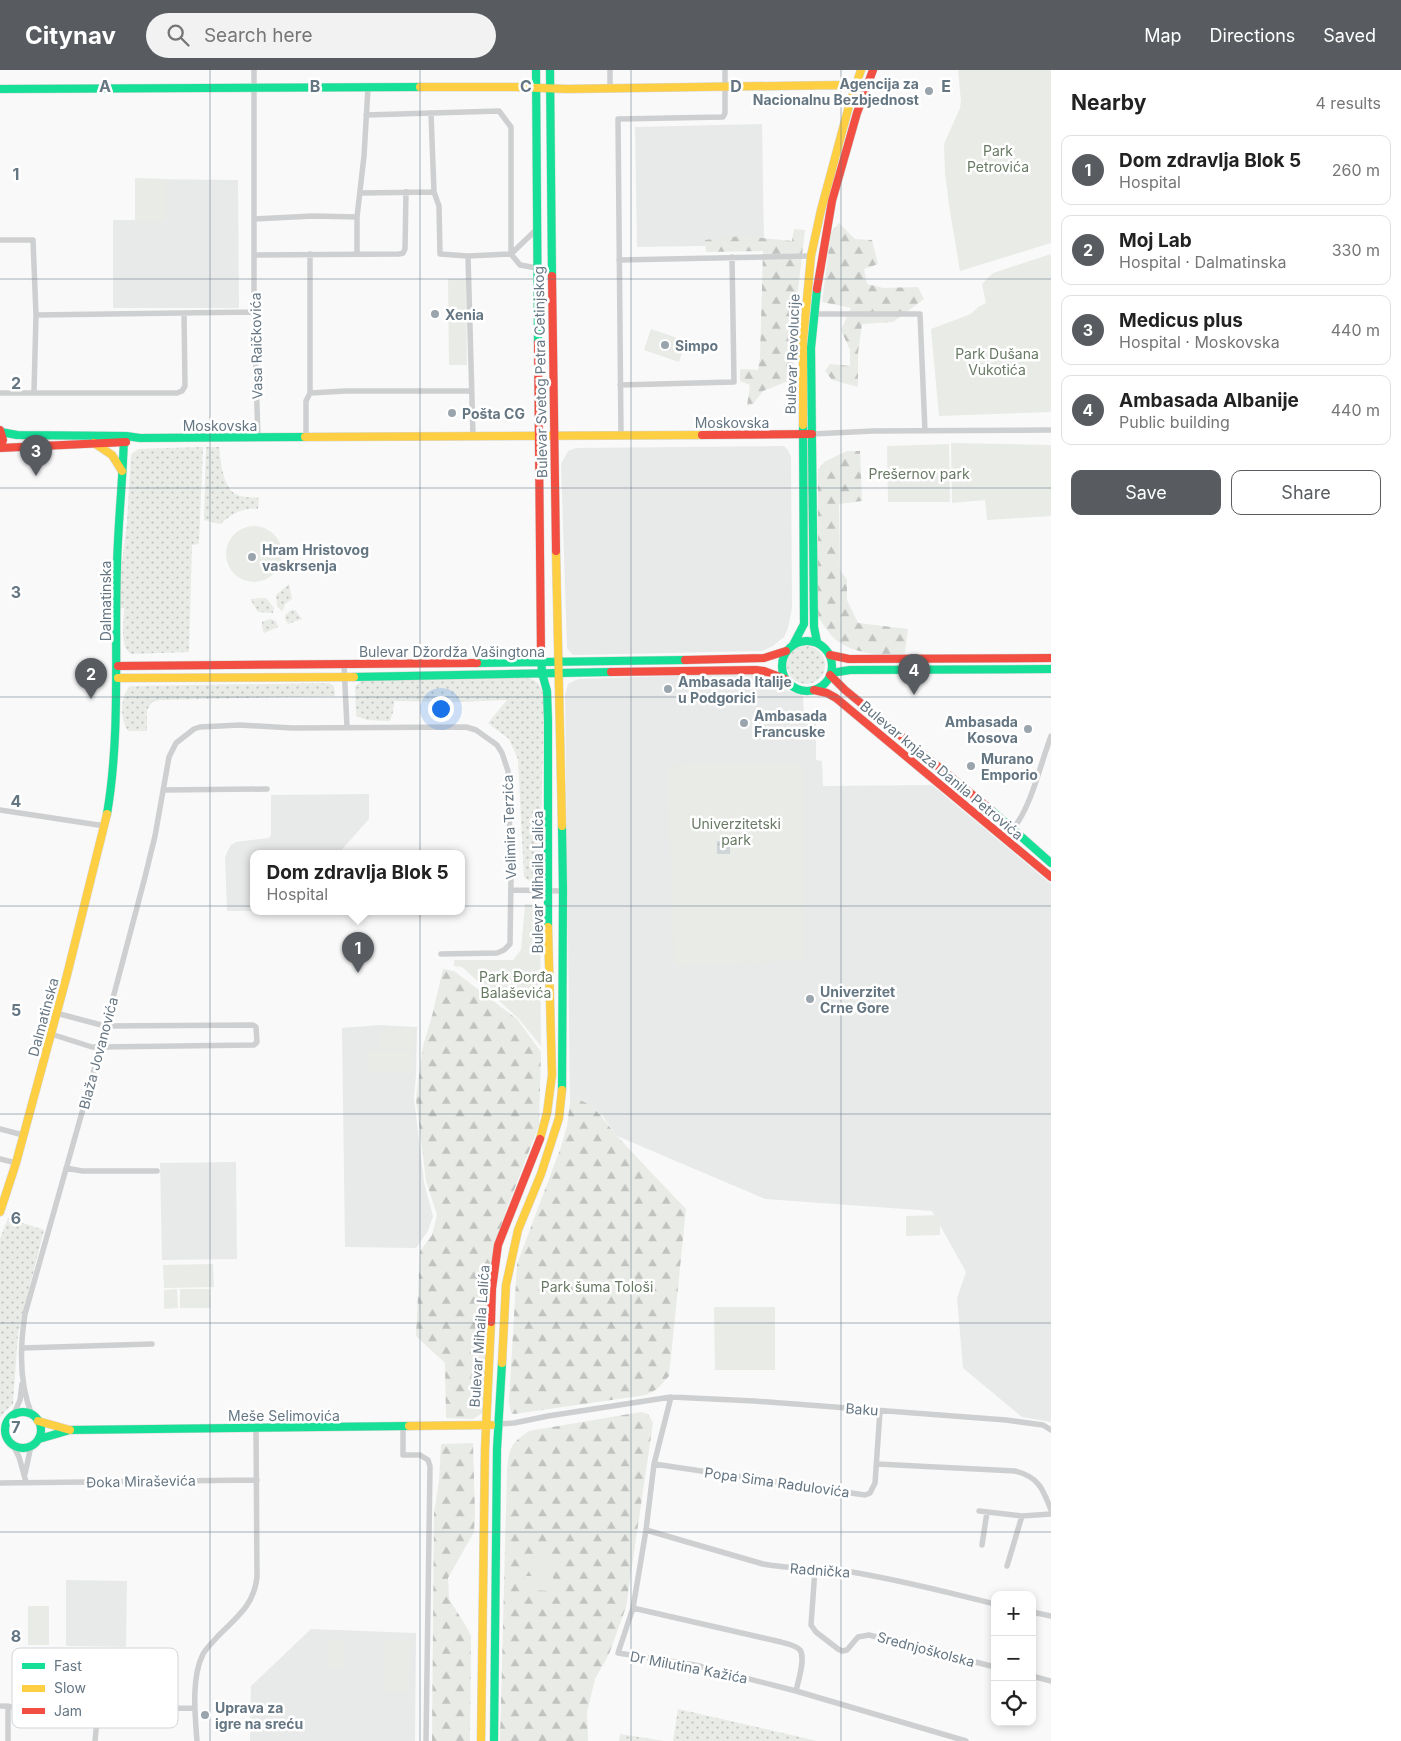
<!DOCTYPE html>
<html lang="en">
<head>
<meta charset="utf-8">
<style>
	body { margin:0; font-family:Inter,sans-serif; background:#f2f2f2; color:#222 }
	.controls { position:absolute; right:15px; bottom:15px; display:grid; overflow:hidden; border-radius:10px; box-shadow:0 2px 8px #0003 }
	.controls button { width:45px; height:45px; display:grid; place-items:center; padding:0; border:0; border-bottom:1px solid #e0e0e0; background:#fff; color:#222; font:25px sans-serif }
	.you { position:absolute; left:440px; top:638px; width:18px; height:18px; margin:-12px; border:4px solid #fff; border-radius:50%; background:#1a73e8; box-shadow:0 0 0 8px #1a73e833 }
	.badge { display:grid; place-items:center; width:32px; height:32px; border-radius:50%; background:#585c60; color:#fff; font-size:16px; font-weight:700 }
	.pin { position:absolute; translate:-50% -41px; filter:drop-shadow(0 1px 2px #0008) }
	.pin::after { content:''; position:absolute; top:26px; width:18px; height:15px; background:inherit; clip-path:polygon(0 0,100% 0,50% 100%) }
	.popup { position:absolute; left:250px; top:780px; width:215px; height:65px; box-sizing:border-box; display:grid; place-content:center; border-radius:10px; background:#fff; filter:drop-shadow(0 1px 4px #0005); font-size:16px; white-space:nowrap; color:#767676 }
	.popup b { font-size:19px; color:#222 }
	.popup::after { content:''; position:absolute; left:50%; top:100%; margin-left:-10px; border:10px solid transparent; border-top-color:#fff }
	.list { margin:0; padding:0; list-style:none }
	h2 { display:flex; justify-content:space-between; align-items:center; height:65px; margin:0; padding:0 20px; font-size:21px }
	h2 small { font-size:16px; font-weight:400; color:#767676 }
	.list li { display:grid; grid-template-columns:32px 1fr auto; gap:15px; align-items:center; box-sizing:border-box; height:70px; margin:0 10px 10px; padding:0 10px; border:1px solid #e0e0e0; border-radius:10px }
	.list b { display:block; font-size:19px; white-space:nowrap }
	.list p { margin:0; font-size:16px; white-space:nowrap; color:#767676 }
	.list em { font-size:16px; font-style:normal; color:#767676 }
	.actions { display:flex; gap:10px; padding:15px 20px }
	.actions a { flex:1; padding:11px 0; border:1px solid #585c60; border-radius:10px; text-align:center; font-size:18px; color:#585c60 }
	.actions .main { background:#585c60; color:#fff }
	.icon { flex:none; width:28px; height:28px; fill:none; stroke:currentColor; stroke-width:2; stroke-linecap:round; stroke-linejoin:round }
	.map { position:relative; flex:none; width:1051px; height:1671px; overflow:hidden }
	header { display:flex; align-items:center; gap:30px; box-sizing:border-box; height:70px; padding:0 25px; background:#585c60; color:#fff }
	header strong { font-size:24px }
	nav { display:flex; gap:28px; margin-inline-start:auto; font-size:18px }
	.search { width:350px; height:45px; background:#f2f2f2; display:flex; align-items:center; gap:12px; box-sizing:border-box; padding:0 18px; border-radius:28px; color:#767676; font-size:19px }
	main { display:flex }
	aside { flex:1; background:#fff }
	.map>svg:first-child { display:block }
	.built { fill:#e8e9e9 }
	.grass { fill:url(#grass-dots) }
	.forest { fill:url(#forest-firs) }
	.green { fill:#e8ebe6 }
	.water { fill:url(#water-ripples) }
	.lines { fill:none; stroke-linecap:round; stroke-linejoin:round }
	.fast-casing { stroke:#d5d6d7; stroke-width:9 }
	.slow-casing { stroke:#d5d6d7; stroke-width:9 }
	.jam-casing { stroke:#d5d6d7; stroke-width:9 }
	.street { stroke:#cecfd0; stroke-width:5.5 }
	.fast { stroke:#16e098; stroke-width:8 }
	.slow { stroke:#ffcf43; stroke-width:8 }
	.jam { stroke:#f24e42; stroke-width:8 }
	.grid { fill:none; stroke:#657683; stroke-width:1; stroke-opacity:0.55 }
	.poi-dot { fill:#99a4ac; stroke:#fff; stroke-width:2 }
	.labels { text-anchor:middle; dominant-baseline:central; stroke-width:5; stroke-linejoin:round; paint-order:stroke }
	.poi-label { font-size:14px; font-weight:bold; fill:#657683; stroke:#fff; text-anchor:start }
	.park-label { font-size:14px; fill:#687a64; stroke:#fff }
	.street-label { font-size:14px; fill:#657683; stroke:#fff }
	.key { fill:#fff; stroke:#d1d6da; stroke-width:1 }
	.key-label { font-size:14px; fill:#657683 }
	.grid-label { font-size:16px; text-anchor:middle; font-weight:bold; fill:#657683; stroke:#fff; stroke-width:5; stroke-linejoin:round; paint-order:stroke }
</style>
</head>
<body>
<header>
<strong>Citynav</strong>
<div class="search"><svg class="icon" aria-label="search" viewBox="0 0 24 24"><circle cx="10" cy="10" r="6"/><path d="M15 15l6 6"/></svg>Search here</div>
<nav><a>Map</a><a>Directions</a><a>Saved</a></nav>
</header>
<main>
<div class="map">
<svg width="1051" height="1671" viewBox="0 0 1051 1671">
	<defs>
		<pattern id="grass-dots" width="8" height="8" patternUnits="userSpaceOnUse" patternTransform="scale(1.25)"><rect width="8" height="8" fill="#e8ebe6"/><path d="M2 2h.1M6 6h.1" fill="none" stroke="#c0c3c0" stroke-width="1.8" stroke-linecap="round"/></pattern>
		<pattern id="forest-firs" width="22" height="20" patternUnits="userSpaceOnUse" patternTransform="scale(1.25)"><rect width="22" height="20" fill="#e8ebe6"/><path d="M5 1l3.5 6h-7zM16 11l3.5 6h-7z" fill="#c0c3c0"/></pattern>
		<pattern id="water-ripples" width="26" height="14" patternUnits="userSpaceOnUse" patternTransform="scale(1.25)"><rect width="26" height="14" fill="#ced6d9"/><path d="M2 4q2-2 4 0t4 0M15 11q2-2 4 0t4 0" fill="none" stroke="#abb2b5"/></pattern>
	</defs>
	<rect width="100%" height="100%" fill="#f9f9f9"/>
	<path class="built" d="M762,54L764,175L637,177L635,57Z
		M140,109L238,110L239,238H113V150H140Z
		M784,376L788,380L791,387L792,538L788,558L784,567L773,576L762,581L573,585L570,582L567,578L561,394L568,381L576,378Z
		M760,603L776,609L786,620L803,626L804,652L816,653V690L822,691L823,716L932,715L1051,814V1352L1022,1347L963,1298L957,1228L966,1202L932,1141L765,1129L617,1066L602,1045L577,1029L570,1033L565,625L568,614L578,609Z
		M369,724V749L338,784H254V841H227L225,787L228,780L231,775L236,772L269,768L271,765V725Z
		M380,955L417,957L416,1005L414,1028L424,1112L433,1146L428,1161L416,1178L345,1177L342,958Z
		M236,1092L237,1189L162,1190L160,1093Z
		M66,1510L127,1511L126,1577L66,1576Z
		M311,1559L416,1563L415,1671H250L251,1616Z"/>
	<path class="grass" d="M203,377L199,474L192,475L189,582L131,584C119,577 124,551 124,538H120V509L127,452L131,385L138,379Z
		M206,377H219C221,391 222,414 234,423C241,428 251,427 259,428L258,439C242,437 232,444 220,454L204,450Z
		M289,514L292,529L285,534L283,540L281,541L277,535L276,525Z
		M266,528L274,538L273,543L258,542L250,529Z
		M291,540H295L302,549L288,554L285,549V545Z
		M270,549L276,551L278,557L264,563L262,557V552Z
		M787 595a19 19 0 1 1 38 0a19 19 0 1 1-38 0Z
		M530,608L538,613L544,624L540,808L534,811H529L524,807L518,689L509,669L488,653L507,630L458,632L394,631L393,642L390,651L367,650L356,646L355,616L363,610Z
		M329,613L334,616L335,626L160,630L152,632L147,640V661H128C120,650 120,626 130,616Z
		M8,1148L44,1160L18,1263L13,1334L5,1341L0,1348V1169Z
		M678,1639L817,1671H818H673Z
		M620,1664L664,1671H619Z"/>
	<path class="forest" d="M839,153L855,169L872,170L878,194L864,199L867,214L883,218L918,217L924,229L893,252L862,254L858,283V317L832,310L825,301L830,294L850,296V280L841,260L851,238L822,232L831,162Z
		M794,159L805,160L795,245L793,309L763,321L753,334L747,336L750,315L740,311V299L758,300L760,287L763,181L706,182L705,170L742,166L792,171Z
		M847,381H860L862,431L839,434L840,500L847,510V530L858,553L908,559L904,588C886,585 857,584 842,574C831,568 825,557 818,547V400L824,392Z
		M443,899L454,901L517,949L541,982L539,1055L507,1138L495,1181L485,1341L473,1349L446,1348L445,1293L416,1266L420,1181L432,1165L437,1145L426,1111L416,1029L423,976L432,946Z
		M577,1029C598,1036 605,1053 619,1068C641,1092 664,1116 686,1139L669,1306L657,1319L646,1325L514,1344L511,1343L509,1332L517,1194L561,1077L567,1056L570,1033Z
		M641,1342L648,1344L653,1353L626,1537L609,1584L595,1609L587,1642L588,1671H500L507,1401C509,1378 510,1374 529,1361Z
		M473,1373L475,1443L474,1462L448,1508L449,1529L466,1556L471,1566L470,1671H432L434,1443L439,1411L441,1374Z"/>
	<path class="green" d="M958,0H1051V173L960,201L949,135L945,103L944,74L960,38L961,31Z
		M135,108L166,109V152H135Z
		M1051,184V342L939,346L931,259L971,244L978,237L986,233L982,214L993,203Z
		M448,209H466L467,295H449Z
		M651,259L686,271L679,292L644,280Z
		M951,373L1051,375V446L987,450L985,430L952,433Z
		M949,374L950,432H888L887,376Z
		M226 484a28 28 0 1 1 56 0a28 28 0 1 1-56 0Z
		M711,694L802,695V890L674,896L668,696Z
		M525,834L540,835L541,976L518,948L462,897L454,896V890H513L521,880Z
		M413,959L414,978H380V960Z
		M368,980H411L412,1002H368Z
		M940,1145V1165L906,1166V1146Z
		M213,1194L214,1217L164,1218L163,1195Z
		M177,1219L178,1238L164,1239V1220Z
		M180,1219H210L211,1238H180Z
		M714,1237H775V1300H715Z
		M526,1487L554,1488V1502L526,1501Z
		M525,1506H553V1521L525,1520Z
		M28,1536H49V1575H28Z
		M344,1570L345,1598L328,1599L327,1571Z
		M385,1571H410L409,1620H384Z"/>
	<path class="water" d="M717,771H730V784H717Z"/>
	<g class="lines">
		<g class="fast-casing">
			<path id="fast" d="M536,0L538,273
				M550,0L552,206
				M0,19L420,17
				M1,362L17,365L126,366L140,368L305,367
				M782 596a25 25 0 1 1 50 0a25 25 0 1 1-50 0Z
				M817,572L814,557L811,278L817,219
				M794,573L804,554L803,355
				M541,585L542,603L547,621L548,651V857
				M477,593L685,590
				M831,603L850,600L1051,599
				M354,607L611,602
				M991,740L1051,793
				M107,744C121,662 114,578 117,496C118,452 123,409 124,366
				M562,756L563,821L562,1020
				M5 1360a18 18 0 1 1 36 0a18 18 0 1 1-36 0Z
				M39,1369L70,1360L409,1356
				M494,1671L497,1379L502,1293"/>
		</g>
		<g class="slow-casing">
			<path id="slow" d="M420,17H515L567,19L841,15L865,18
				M803,355V271L811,186L821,140L849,36L861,0
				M305,367L702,365
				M94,373L112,385L122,401
				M556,481L562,756
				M118,608L354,607
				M540,1069L547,1043L552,1005L548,857
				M0,1142L16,1093L67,905L107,744
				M502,1293L506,1215L518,1160L541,1104L559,1048L562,1020
				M38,1351L70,1360
				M409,1356L491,1355
				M481,1671L485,1379L491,1252"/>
		</g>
		<g class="jam-casing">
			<path id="jam" d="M552,206L556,481
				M817,219L832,131L857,43L873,0
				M538,273L541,585
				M0,360L3,370L0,378L126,372
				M702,365L812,364
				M830,585L849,589L1051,588
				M685,590L764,588L786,581
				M118,596L477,593
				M611,602L756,600L764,601L785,609
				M830,605L845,620L991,740
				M814,620L827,623L836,628L1051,807
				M491,1252L492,1219L498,1175L540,1069"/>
		</g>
		<path class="street" d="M254,0V242L258,368
			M610,0V18
			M431,43L434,122L439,136L440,184L468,186L511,184
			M366,45L499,41L511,57V184L520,195L537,198
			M360,123L434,122
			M254,149L313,146L357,147
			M0,170H33L36,245L34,322
			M310,184V323
			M357,184V147L364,86L368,18
			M511,184L538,158
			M255,185L399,184L403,183L405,179L406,122
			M468,186L473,366
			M619,190L811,186
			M814,244H920L925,361
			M36,245L254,242
			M620,315L734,312L732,187
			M0,323H177L182,321L185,316L184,243
			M812,364L873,361L1051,360
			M621,365L618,49L723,47L725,43V0
			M306,366V331L310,323L346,321H471
			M344,594L347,657
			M164,720L267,719
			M0,740L105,756
			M1013,759C1032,735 1040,695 1051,666
			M511,820L563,821
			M51,964L92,977H100L254,975L257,972L256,957L253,955L105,956L56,943
			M0,1059L23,1065
			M0,1089L16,1093
			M66,1098L82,1101H157
			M22,1278L152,1274
			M671,1327L654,1394L646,1460L633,1538L618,1583L695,1595L796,1621L966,1671
			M32,1345C19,1314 20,1276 25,1244L94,1000L145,807L155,766L169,687L176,673L194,659L200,657L240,655L292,658L466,657L476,660L497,675L502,683L508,701L511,808L510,874L504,880L497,883L441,884
			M13,1346L20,1330L22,1314
			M498,1354L514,1353L548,1346L671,1327L754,1331L1006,1350L1043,1355L1051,1360
			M403,1356V1385H420L428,1390L430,1396L426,1671
			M13,1375L19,1387L26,1412
			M654,1394L865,1425L870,1423L875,1413L880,1341
			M877,1394L1015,1401C1039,1407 1043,1419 1051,1440
			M25,1404L31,1376
			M0,1413L257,1410
			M979,1441L1022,1446L1051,1444
			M646,1460L763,1494C790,1499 817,1498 844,1501C894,1508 945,1522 995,1534
			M982,1475L987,1442
			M1007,1496L1022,1446
			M815,1499L811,1555L816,1562L838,1579L842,1581L847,1580L858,1567L869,1565L995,1597
			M633,1538L781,1572C787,1574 796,1575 800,1580C806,1588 798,1611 796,1621
			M1032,1542L1051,1546
			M1032,1606L1051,1611
			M0,1636L98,1639L195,1638
			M8,1636V1671
			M95,1671L98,1639
			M197,1671C195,1645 191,1608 203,1584C207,1577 213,1572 218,1566C237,1547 254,1535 257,1507L256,1358"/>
		<use href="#fast" class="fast"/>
		<use href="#slow" class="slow"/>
		<use href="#jam" class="jam"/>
	</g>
	<path class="grid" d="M210,0V1671M420,0V1671M631,0V1671M841,0V1671M0,209H1051M0,418H1051M0,627H1051M0,836H1051M0,1044H1051M0,1253H1051M0,1462H1051"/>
	<g class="poi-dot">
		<circle cx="929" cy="21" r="5"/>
		<circle cx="435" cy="244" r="5"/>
		<circle cx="665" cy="275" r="5"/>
		<circle cx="452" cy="343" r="5"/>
		<circle cx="252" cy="487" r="5"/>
		<circle cx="668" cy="619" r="5"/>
		<circle cx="744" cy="653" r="5"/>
		<circle cx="1028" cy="659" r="5"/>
		<circle cx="971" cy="696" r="5"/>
		<circle cx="810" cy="929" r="5"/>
		<circle cx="205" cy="1645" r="5"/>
	</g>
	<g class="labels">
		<g class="poi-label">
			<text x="919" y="13" text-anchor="end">Agencija za<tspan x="919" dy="16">Nacionalnu Bezbjednost</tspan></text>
			<text x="445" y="244">Xenia</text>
			<text x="675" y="275">Simpo</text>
			<text x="462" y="343">Pošta CG</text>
			<text x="262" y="479">Hram Hristovog<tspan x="262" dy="16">vaskrsenja</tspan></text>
			<text x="678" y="611">Ambasada Italije<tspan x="678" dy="16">u Podgorici</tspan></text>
			<text x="754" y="645">Ambasada<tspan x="754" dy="16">Francuske</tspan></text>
			<text x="1018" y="651" text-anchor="end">Ambasada<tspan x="1018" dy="16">Kosova</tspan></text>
			<text x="981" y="688">Murano<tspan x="981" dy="16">Emporio</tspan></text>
			<text x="820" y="921">Univerzitet<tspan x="820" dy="16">Crne Gore</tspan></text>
			<text x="215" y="1637">Uprava za<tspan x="215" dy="16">igre na sreću</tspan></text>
		</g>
		<g class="park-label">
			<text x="998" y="80">Park<tspan x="998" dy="16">Petrovića</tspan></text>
			<text x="997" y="283">Park Dušana<tspan x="997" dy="16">Vukotića</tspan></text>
			<text x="919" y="403">Prešernov park</text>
			<text x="736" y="753">Univerzitetski<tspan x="736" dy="16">park</tspan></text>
			<text x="516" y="906">Park Đorđa<tspan x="516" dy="16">Balaševića</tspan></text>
			<text x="597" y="1216">Park šuma Tološi</text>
		</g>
		<g class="street-label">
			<text transform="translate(256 276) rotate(-91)">Vasa Raičkovića</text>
			<text transform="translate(792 284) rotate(-88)">Bulevar Revolucije</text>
			<text transform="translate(540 302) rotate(-91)">Bulevar Svetog Petra Cetinjskog</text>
			<text x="732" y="352">Moskovska</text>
			<text x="220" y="355">Moskovska</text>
			<text transform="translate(105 531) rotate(-90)">Dalmatinska</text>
			<text x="452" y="581">Bulevar Džordža Vašingtona</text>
			<text transform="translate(942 700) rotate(40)">Bulevar knjaza Danila Petrovića</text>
			<text transform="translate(509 757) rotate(-92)">Velimira Terzića</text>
			<text transform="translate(537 812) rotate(-90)">Bulevar Mihaila Lalića</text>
			<text transform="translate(43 947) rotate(-75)">Dalmatinska</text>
			<text transform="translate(98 983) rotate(-75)">Blaža Jovanovića</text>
			<text transform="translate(479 1266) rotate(-86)">Bulevar Mihaila Lalića</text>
			<text transform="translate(862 1339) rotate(4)">Baku</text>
			<text x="284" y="1345">Meše Selimovića</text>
			<text transform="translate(141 1411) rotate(-1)">Đoka Miraševića</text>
			<text transform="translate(777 1412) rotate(8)">Popa Sima Radulovića</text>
			<text transform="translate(820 1500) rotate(4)">Radnička</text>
			<text transform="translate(926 1579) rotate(15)">Srednjoškolska</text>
			<text transform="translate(689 1597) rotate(11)">Dr Milutina Kažića</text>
		</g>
	</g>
	<rect x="12" y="1578" width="166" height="80" rx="8" class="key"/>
	<rect x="22" y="1593" width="23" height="6" fill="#16e098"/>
	<rect x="22" y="1615" width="23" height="7" fill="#ffcf43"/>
	<rect x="22" y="1638" width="23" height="6" fill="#f24e42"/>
	<g class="key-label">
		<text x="54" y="1601">Fast</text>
		<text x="54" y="1623">Slow</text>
		<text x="54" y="1646">Jam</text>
	</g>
	<g class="grid-label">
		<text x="105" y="22">A</text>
		<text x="315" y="22">B</text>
		<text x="526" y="22">C</text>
		<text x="736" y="22">D</text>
		<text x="946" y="22">E</text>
		<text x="16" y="110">1</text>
		<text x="16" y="319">2</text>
		<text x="16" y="528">3</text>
		<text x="16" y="737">4</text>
		<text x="16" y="946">5</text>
		<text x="16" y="1154">6</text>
		<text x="16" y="1363">7</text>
		<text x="16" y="1572">8</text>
	</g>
</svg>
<div class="controls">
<button>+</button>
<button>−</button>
<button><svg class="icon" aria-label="locate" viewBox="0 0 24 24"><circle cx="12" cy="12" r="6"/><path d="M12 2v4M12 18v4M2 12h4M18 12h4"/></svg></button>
</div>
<div class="you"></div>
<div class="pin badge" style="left:358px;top:903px">1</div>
<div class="popup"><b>Dom zdravlja Blok 5</b>Hospital</div>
<div class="pin badge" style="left:91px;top:629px">2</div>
<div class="pin badge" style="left:36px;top:406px">3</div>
<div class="pin badge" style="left:914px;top:625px">4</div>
</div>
<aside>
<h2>Nearby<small>4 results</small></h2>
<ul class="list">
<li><span class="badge">1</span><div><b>Dom zdravlja Blok 5</b><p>Hospital</p></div><em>260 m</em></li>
<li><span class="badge">2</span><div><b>Moj Lab</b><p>Hospital · Dalmatinska</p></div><em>330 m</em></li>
<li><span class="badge">3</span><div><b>Medicus plus</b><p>Hospital · Moskovska</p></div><em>440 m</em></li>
<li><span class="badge">4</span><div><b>Ambasada Albanije</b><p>Public building</p></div><em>440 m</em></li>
</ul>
<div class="actions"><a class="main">Save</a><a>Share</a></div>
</aside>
</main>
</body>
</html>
